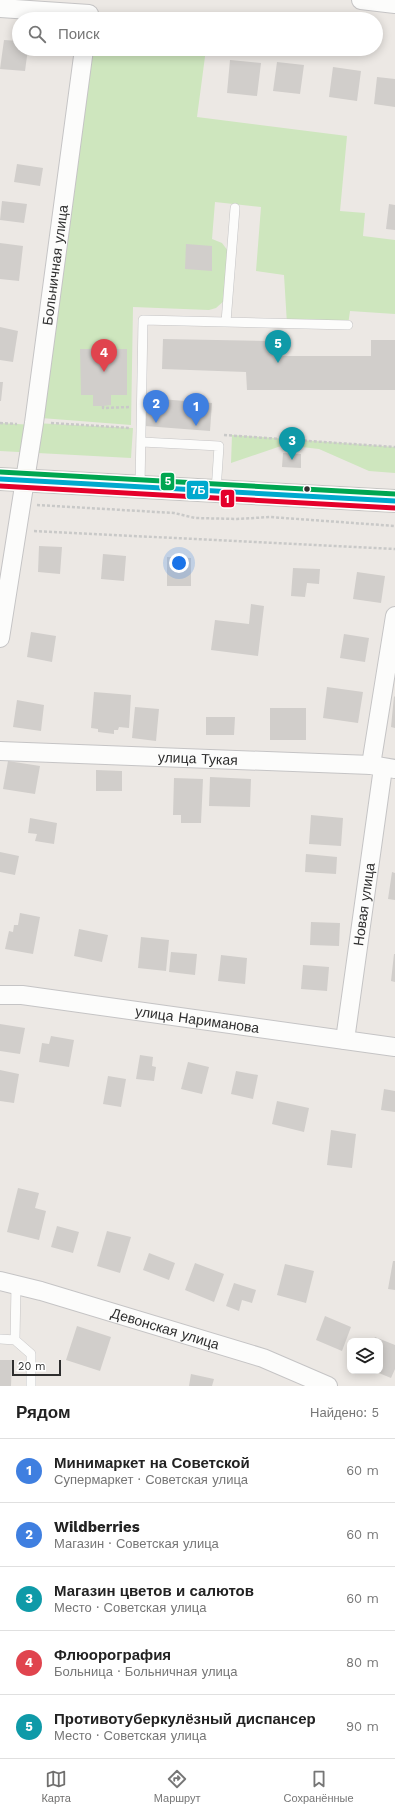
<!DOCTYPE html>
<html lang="ru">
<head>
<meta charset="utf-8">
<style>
	body { margin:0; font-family:"Work Sans",sans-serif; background:#f2f2f2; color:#222 }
	.controls { position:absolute; right:12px; bottom:12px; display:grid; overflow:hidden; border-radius:8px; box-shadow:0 2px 10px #0003 }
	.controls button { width:36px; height:36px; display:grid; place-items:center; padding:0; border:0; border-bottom:1px solid #e0e0e0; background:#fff; color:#222; font:20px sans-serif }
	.scale { position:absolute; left:12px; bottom:10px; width:49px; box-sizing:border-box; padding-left:4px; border:2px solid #2e2e2e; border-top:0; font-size:11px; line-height:14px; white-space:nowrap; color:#2e2e2e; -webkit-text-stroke:3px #fff; paint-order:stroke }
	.you { position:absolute; left:179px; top:563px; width:14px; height:14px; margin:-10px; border:3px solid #fff; border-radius:50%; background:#1a73e8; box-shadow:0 0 0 6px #1a73e833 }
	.badge { display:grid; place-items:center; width:26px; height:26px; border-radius:50%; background:#706f6e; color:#fff; font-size:13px; font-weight:700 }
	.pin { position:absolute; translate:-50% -33px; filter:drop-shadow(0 1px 2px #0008) }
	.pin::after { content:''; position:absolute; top:21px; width:14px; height:12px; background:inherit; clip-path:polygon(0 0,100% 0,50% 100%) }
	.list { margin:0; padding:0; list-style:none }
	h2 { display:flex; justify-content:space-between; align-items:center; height:52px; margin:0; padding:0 16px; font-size:17px }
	h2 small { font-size:13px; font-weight:400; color:#767676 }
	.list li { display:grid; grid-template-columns:26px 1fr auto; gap:12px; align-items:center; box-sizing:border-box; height:64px; padding:0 16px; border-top:1px solid #e0e0e0 }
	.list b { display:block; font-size:15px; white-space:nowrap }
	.list p { margin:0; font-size:13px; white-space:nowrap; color:#767676 }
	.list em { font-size:13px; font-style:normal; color:#767676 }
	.icon { flex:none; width:22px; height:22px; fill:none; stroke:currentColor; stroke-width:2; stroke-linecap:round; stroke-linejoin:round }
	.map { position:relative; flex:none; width:395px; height:1386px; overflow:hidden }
	.search { position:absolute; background:#fff; box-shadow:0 2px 10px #0003; left:12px; right:12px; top:12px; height:44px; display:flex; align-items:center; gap:10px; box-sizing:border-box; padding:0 14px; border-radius:22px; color:#767676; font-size:15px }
	.sheet { height:372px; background:#fff }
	nav { display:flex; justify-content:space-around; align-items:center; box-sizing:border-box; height:56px; border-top:1px solid #e0e0e0; background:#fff; font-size:11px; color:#767676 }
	nav a { display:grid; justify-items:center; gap:2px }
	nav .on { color:#706f6e }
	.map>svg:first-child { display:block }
	.green { fill:#cee6be }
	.building { fill:#d1cecb }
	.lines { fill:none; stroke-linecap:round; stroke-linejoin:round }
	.service-casing { stroke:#c5c4c5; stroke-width:10 }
	.minor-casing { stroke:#c5c4c5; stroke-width:20 }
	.primary-casing { stroke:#c6c5c4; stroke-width:24 }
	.path { stroke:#c9c9c8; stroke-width:2.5; stroke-dasharray:3 2; stroke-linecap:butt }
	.service { stroke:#fcfcfb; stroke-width:9 }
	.minor { stroke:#fcfcfb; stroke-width:18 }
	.primary { stroke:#e8e4d6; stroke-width:22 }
	.bus-1-casing { stroke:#fff; stroke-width:8 }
	.bus-2-casing { stroke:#fff; stroke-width:8 }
	.bus-3-casing { stroke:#fff; stroke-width:8 }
	.bus-1 { stroke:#00a9ce; stroke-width:5 }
	.bus-2 { stroke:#e4002b; stroke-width:5 }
	.bus-3 { stroke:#00a651; stroke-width:5 }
	.bus-dot { fill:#2e2e2e; stroke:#fff; stroke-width:1.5 }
	.labels { text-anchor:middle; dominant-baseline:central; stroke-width:3; stroke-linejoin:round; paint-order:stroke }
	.street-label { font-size:14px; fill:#2e2e2e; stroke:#fff }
	.line-badge { stroke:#fff; stroke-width:1.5 }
	.badge-label { font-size:11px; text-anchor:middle; font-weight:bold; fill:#fff }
</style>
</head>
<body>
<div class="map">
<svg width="395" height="1386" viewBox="0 0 395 1386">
	<rect width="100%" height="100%" fill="#ece8e4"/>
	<path class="green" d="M86,49H206L197,117L347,136L340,211L365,213L363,236L395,240V314L350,311L348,325L287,324L284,275L256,271L261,207L215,202L212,239L222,243L228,251L225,300L216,308L209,310L133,307L131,425L41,418L76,182L67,180Z
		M0,423L34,425V423L133,428L131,458L0,451Z
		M232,435L395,447V473L369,471L319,449L284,445L231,463Z"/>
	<path class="building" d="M4,40L19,41V49H28L25,71L0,69Z
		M230,60L261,63L257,96L227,93Z
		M277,62L304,65L300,94L273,91Z
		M333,67L361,71L357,101L329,97Z
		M377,77L395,79V107L374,104Z
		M17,164L43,168L40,186L14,182Z
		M2,201L27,204L24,223L0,220Z
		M389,204L395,205V230L386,229Z
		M0,243L23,246L19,281L0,279Z
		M186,244L212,246V271L185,269Z
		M0,327L18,331L13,362L0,360Z
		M163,339L275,341V356H371V340H395V390H247L246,372L162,369Z
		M80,349H127V395H111V405L103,406H93V395H81Z
		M0,382H3L1,401H0Z
		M146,398L212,403L210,431L145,426Z
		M283,453L301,454V468L282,467Z
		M39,546L62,547L60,574L38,572Z
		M103,554L126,556L124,581L101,579Z
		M167,557L191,558V586H167Z
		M293,568L320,569L319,584L307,583L305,597L291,596Z
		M357,572L385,576L381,603L353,599Z
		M251,604L264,606L258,656L211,650L215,620L249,624Z
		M31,632L56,636L52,662L27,657Z
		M344,634L369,638L365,662L340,658Z
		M327,687L363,692L358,723L323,718Z
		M94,692L131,695L129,728L119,727L118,730H114V734L98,732V729L91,728Z
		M394,696L395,697V728L391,727Z
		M17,700L44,705L41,731L13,727Z
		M135,707L159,709L156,741L132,738Z
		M270,708H306V740H270Z
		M206,717H235L234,735H206Z
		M8,761L40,766L35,794L3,789Z
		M96,770L122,771V791H96Z
		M210,777L251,779L250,807L209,806Z
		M174,778L203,779L201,823H181V815H173Z
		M311,815L343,818L341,846L309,844Z
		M30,818L57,823L54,844L35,841L37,834L28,833Z
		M0,852L19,856L15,875L0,872Z
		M306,854L337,857L336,874L305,872Z
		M392,872L395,873V900L388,899Z
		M20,913L40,917L33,954L5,949L9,931L13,932L14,925H18Z
		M311,922L340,923L339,946L310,945Z
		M79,929L108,935L102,962L74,956Z
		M141,937L169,940L166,971L138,968Z
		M171,952L197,954L195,975L169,972Z
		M394,954H395V982L391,981Z
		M221,955L247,958L245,984L218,981Z
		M303,965L329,967L327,991L301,989Z
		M0,1024L25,1028L20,1054L0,1051Z
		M51,1036L74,1040L69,1067L39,1062L42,1043L49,1044Z
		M140,1055L153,1057L152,1066L156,1067L154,1081L136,1079Z
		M188,1062L209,1067L202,1094L181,1089Z
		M0,1070L19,1074L14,1103L0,1101Z
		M236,1071L258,1075L253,1099L231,1094Z
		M108,1076L126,1079L121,1107L103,1104Z
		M384,1089L395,1091V1112L381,1110Z
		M277,1101L309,1108L304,1132L272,1124Z
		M331,1130L356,1134L352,1168L327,1165Z
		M18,1188L39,1193L35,1208L46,1211L39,1240L7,1232Z
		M57,1226L79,1232L73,1253L51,1247Z
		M107,1231L131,1237L120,1273L97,1266Z
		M149,1253L175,1263L169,1280L143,1270Z
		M393,1261H395V1290L388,1289Z
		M195,1263L224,1274L214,1302L185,1290Z
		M285,1264L314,1271L306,1303L277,1295Z
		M234,1283L256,1290L252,1303L242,1300L239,1311L226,1306Z
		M325,1316L351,1327L342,1351L316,1340Z
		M77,1326L111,1337L100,1371L66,1360Z
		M375,1337L395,1345V1369L391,1378L374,1371H380V1341H373Z
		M0,1360H12L11,1386H0Z
		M191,1374L214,1379L212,1386H189Z"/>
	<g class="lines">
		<g class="service-casing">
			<path id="service" d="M226,322L235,208
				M142,442L219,446L216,491
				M140,486L143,320L348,325
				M0,1339L15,1340L16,1285
				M15,1340L31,1354V1386"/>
		</g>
		<g class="minor-casing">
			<g id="minor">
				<path d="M361,0L395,4"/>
				<path d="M0,8L89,14"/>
				<path id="s1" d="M0,638L34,423L84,49"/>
				<path id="s2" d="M0,751L371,765L395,769"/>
				<path d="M371,765L395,616"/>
				<path id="s3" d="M0,995H22L395,1047"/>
				<path id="s4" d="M345,1040L383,768"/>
				<path id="s5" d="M0,1281L41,1291L263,1358L328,1386"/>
			</g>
		</g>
		<g class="primary-casing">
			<path id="primary" d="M0,479L395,501"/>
		</g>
		<path class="path" d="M103,406V408L130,407
			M0,423L17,424
			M51,423L130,428
			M224,435L395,447
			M37,505L174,513L195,518L237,519L270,517L395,526
			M34,531L395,549"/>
		<use href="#service" class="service"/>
		<use href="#minor" class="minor"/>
		<use href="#primary" class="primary"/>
		<g class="bus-1-casing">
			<path id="bus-1" d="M0,479L395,501"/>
		</g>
		<g class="bus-2-casing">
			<path id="bus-2" d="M0,486L395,508"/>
		</g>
		<g class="bus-3-casing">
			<path id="bus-3" d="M0,472L395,494"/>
		</g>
		<use href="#bus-1" class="bus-1"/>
		<use href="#bus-2" class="bus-2"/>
		<use href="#bus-3" class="bus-3"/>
	</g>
	<circle class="bus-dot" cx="307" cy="489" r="3.5"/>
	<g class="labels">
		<g class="street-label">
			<text stroke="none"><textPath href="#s1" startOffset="377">Больничная улица</textPath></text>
			<text stroke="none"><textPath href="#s2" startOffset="198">улица Тукая</textPath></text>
			<text stroke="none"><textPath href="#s4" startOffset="137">Новая улица</textPath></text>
			<text stroke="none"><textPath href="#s3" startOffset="199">улица Нариманова</textPath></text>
			<text stroke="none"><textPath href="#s5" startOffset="172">Девонская улица</textPath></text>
		</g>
	</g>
	<g class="line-badge">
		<rect x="160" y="472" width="15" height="19" rx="4" fill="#00a651"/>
		<rect x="186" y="480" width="23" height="20" rx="4" fill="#00a9ce"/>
		<rect x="220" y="489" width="15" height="19" rx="4" fill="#e4002b"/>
	</g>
	<g class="badge-label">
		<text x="168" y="485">5</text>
		<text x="198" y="494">7Б</text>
		<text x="227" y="503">1</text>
	</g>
</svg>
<div class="controls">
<button><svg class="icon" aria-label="layers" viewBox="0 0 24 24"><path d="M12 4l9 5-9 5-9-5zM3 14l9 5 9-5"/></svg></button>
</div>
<div class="scale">20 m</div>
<div class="you"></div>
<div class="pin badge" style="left:196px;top:426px;background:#3f7fe0">1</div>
<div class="pin badge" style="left:156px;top:423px;background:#3f7fe0">2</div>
<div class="pin badge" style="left:292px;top:460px;background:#0f9aa8">3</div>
<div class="pin badge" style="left:104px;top:372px;background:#e0444e">4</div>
<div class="pin badge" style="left:278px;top:363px;background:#0f9aa8">5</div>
<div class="search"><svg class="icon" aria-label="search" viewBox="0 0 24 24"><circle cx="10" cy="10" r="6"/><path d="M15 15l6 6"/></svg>Поиск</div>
</div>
<section class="sheet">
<h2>Рядом<small>Найдено: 5</small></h2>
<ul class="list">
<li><span class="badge" style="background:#3f7fe0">1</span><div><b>Минимаркет на Советской</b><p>Супермаркет · Советская улица</p></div><em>60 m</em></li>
<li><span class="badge" style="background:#3f7fe0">2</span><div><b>Wildberries</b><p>Магазин · Советская улица</p></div><em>60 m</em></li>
<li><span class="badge" style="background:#0f9aa8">3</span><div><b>Магазин цветов и салютов</b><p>Место · Советская улица</p></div><em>60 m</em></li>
<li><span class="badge" style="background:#e0444e">4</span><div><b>Флюорография</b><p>Больница · Больничная улица</p></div><em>80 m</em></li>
<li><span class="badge" style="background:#0f9aa8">5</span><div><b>Противотуберкулёзный диспансер</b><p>Место · Советская улица</p></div><em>90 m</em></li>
</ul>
</section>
<nav>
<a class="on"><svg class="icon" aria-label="map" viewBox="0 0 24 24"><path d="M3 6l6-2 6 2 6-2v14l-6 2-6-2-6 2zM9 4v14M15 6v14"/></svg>Карта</a>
<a><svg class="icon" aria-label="directions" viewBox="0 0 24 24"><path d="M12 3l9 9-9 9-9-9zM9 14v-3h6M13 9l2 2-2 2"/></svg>Маршрут</a>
<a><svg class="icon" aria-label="saved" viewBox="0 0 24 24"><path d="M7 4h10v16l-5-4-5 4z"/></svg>Сохранённые</a>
</nav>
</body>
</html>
